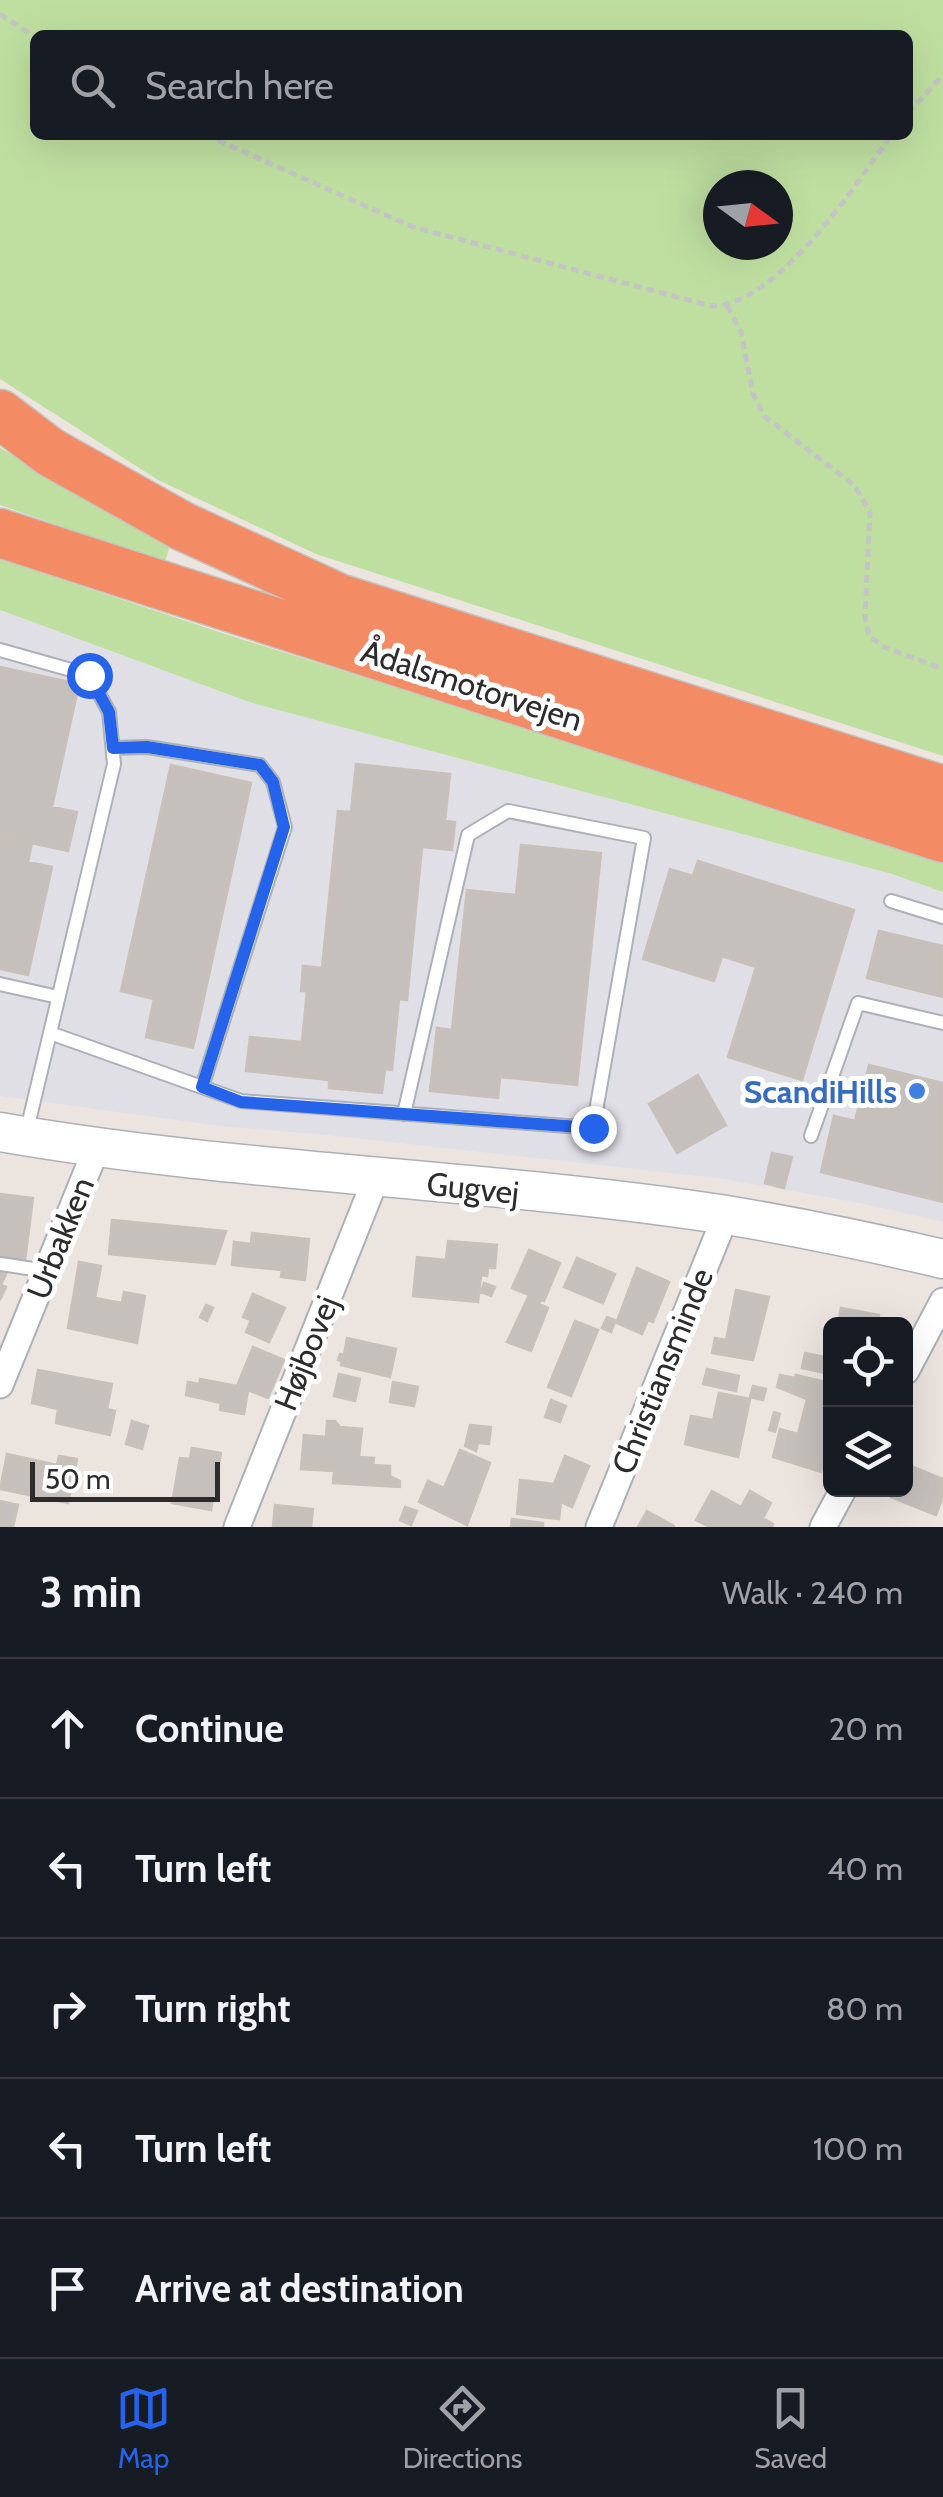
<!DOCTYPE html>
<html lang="en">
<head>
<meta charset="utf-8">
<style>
	body { margin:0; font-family:Cabin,sans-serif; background:#20242c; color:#f1f3f6 }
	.controls { position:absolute; right:30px; bottom:30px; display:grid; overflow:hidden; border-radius:15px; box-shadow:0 10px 40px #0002 }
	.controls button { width:90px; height:90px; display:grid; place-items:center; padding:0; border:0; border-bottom:2px solid #363941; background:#171b24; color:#f1f3f6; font:50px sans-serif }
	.compass { position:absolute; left:703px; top:170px; width:90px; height:90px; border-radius:50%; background:#171b24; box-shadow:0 10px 40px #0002; rotate:105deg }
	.scale { position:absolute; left:30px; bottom:25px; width:190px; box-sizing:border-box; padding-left:10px; border:5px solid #2c2c2c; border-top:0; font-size:28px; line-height:35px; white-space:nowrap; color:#2c2c2c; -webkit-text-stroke:8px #fff; paint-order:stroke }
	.stop { position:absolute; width:30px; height:30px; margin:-22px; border:8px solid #2563eb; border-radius:50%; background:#fff }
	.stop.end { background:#2563eb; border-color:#fff; box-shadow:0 2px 10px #0008 }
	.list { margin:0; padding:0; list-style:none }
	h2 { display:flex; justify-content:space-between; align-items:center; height:130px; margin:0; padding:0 40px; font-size:42px }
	h2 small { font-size:32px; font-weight:400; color:#9ea1a6 }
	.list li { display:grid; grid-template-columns:65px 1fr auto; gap:30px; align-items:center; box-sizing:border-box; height:140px; padding:0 40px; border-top:2px solid #363941 }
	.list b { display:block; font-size:38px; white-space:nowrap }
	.list em { font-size:32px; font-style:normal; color:#9ea1a6 }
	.icon { flex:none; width:55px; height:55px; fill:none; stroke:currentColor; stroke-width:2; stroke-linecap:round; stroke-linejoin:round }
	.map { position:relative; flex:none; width:943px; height:1527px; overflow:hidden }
	.search { position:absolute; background:#171b24; box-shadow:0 10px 40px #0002; left:30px; right:30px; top:30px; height:110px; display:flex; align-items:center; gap:25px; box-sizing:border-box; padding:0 35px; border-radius:15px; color:#9ea1a6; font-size:38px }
	.sheet { height:830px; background:#171b24 }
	nav { display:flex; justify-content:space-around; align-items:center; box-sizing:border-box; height:140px; border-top:2px solid #363941; background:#171b24; font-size:28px; color:#9ea1a6 }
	nav a { display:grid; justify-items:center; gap:5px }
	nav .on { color:#2563eb }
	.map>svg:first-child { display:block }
	.industrial { fill:#e0dfe6 }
	.green { fill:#bfdfa0; fill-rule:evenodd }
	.building { fill:#c5c0bb; stroke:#c8c0b9; stroke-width:2.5 }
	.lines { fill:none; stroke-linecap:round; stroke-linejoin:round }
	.lane-casing { stroke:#acb0b7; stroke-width:16 }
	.street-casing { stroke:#acb0b7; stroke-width:29 }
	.secondary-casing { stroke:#acb0b7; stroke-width:41 }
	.highway-casing { stroke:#c4c4c4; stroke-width:51 }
	.path { stroke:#c4c4c4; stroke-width:5; stroke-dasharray:8 5; stroke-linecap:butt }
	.lane { stroke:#fff; stroke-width:12 }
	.street { stroke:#fff; stroke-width:25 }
	.secondary { stroke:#fff; stroke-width:38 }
	.highway { stroke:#f38b64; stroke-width:48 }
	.route { stroke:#2563eb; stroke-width:12 }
	.shop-dot { fill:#3f7fe0; stroke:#fff; stroke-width:4 }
	.labels { text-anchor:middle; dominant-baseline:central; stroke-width:10; stroke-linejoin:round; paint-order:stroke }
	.street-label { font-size:32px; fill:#2c2c2c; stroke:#fff }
	.shop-label { font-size:32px; font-weight:bold; fill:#366cbe; stroke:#fff; text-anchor:end }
</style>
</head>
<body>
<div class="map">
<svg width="943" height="1527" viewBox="0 0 943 1527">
	<rect width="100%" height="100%" fill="#ece5df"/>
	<path class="industrial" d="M0,610L252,703L892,874L943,892V1222L865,1204L724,1179L327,1135L220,1126L0,1096Z"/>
	<path class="green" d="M0,0H943V756L316,554L158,480L0,379ZM35,35H908V135H35ZM778,185V245H718V185Z
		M0,448L170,545L165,562L0,505Z
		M0,559L225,634L943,859V892L892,874L252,703L0,610Z"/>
	<path class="building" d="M0,667L79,684L52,807L77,812L68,851L0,836Z
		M356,764L450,774L445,821L455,822L452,850L422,847L407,1000L399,999L392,1070L385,1069L382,1093L329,1088V1080L246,1071L250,1037L302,1042L307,991H301L303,966L322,968L338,811L351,812Z
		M171,765L251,783L193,1048L146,1037L154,999L121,991Z
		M0,836L32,843L28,862L52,867L28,975L0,969Z
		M521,845L601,853L577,1085L500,1077L498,1098L430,1091L437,1028L452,1030L467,890L516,895Z
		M698,861L854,910L802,1080L728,1057L756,967L722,956L714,981L643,959L670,869L693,876Z
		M879,931L943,946V997L867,978Z
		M869,1065L943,1083V1202L821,1172L834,1116L855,1121Z
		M698,1075L726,1125L677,1153L649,1104Z
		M772,1153L792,1157L784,1188L765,1183Z
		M0,1194L33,1198L25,1260L0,1257Z
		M112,1220L226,1231L215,1264L109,1254Z
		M252,1233L309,1239L305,1280L281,1277L282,1270L232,1265L234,1242L251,1244Z
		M448,1241L497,1245L495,1268H488L487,1276L481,1275L478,1302L413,1296L417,1257L446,1260Z
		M529,1250L560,1263L544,1301L541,1300L539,1304L548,1308L531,1351L507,1342L529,1295L512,1288Z
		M577,1258L615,1274L603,1303L564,1287Z
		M79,1262L101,1266L95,1298L122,1303L124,1292L145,1296L137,1343L68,1328Z
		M637,1268L669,1282L653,1322L648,1320L642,1334L615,1322L611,1332L602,1328L607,1317L617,1321Z
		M0,1271L7,1272L1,1285L6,1287L0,1300Z
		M484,1283L495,1287L491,1296L481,1292Z
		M736,1290L769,1297L753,1360L712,1353L715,1338L726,1340Z
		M253,1294L285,1308L269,1342L246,1332L251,1320L243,1317Z
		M206,1305L213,1308L207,1321L200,1317Z
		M841,1308L879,1315L877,1324H838Z
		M575,1321L598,1330L571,1396L548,1387Z
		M347,1338L396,1349L390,1377L341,1365L342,1361L338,1360L340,1354L344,1355Z
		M253,1347L284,1360L268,1398L248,1390L244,1414L220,1410L221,1403L186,1395L188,1382L199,1384L200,1379L237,1386Z
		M805,1353L830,1358V1374L802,1368Z
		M707,1369L739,1376L736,1391L703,1384Z
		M38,1370L112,1384L107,1409L115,1411L110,1435L56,1423L58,1409L32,1403Z
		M339,1374L360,1379L355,1401L334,1396Z
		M780,1375L795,1378L796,1375L830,1383L827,1402L830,1403V1435L821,1472L773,1457L780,1429L798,1434L807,1399L777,1387Z
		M393,1382L418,1387L414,1406L390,1402Z
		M753,1386L766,1389L763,1400L750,1397Z
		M719,1393L750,1399L738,1457L685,1444L691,1416L713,1420Z
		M551,1400L566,1406L560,1422L545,1417Z
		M774,1412L780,1414L775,1432L769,1430Z
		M132,1421L148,1426L142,1449L126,1444Z
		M327,1421H335L340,1427L362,1429L359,1457L374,1458L373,1465L390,1466V1476L400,1481V1487L333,1483L334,1471L301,1469L304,1435L326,1437Z
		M470,1425L491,1427L489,1444L478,1443L476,1451L465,1446Z
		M192,1448L221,1453L211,1510L172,1503L180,1458L190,1459Z
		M460,1450L490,1463L467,1525L419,1502L428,1481L444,1488Z
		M7,1454L57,1465L59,1456L77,1459L68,1503L0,1489Z
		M565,1456L589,1466L572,1507L561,1502L559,1519L517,1514L520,1480L554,1484Z
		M906,1464L943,1479V1496L936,1515L891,1497L894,1490H906Z
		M712,1491L741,1507L750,1491L771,1503L763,1518L773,1524L772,1527H710L696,1520Z
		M0,1501L18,1505L13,1527H0Z
		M275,1505L313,1509L311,1527H273Z
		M405,1507L417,1511L411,1525L400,1520Z
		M647,1511L674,1526V1527H638Z
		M512,1519L543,1523V1527H511Z"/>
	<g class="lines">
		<g class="lane-casing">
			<path id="lane" d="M0,650L89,675L109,712L114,764L26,1134
				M113,748L147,747L260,765L273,782L285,827L202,1087
				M891,901L943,917
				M0,984L58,997
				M50,1033L241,1101L593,1128L644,838L508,811L468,835L404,1114
				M811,1136L858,1003L943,1023
				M0,1264L47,1271"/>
		</g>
		<g class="street-casing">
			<path id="street" d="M906,1371L943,1301
				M0,1385L97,1147
				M237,1527L376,1178
				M599,1527L726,1215
				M823,1527L843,1490"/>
		</g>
		<g class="secondary-casing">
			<path id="secondary" d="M0,1132C240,1174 486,1178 726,1215C799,1227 871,1242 943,1259"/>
		</g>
		<g class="highway-casing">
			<path id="highway" d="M0,414L50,452L182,526L339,598L943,790
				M0,533L943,838"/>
		</g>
		<path class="path" d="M0,14L35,37
			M908,113L943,75
			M206,135L413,227L711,306C777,306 855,186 891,135
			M727,306L741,332L753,394L764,416L854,485L870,512L865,617L869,636L884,647L943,669"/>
		<use href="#lane" class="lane"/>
		<use href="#street" class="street"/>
		<use href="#secondary" class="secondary"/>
		<use href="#highway" class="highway"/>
	</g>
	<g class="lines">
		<path class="route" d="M89,675L109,712L113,748L147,747L260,765L273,782L284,827L202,1087L241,1102L593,1128"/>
	</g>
	<circle class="shop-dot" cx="917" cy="1091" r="10"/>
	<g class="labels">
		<g class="street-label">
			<text transform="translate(472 685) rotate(18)">Ådalsmotorvejen</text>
			<text transform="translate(473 1188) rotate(6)">Gugvej</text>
			<text transform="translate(60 1238) rotate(-68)">Urbakken</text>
			<text transform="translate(306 1353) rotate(-68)">Højbovej</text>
			<text transform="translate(662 1371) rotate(-68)">Christiansminde</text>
		</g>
		<g class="shop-label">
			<text x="897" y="1091">ScandiHills</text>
		</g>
	</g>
</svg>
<div class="controls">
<button><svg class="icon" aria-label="locate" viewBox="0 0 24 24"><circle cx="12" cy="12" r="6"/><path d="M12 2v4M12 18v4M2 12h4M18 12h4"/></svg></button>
<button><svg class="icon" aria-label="layers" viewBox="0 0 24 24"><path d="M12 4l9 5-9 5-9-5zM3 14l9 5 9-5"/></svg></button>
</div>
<svg class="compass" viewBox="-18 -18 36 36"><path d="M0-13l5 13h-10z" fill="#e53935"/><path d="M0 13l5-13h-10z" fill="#9ea1a6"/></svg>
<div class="scale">50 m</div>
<div class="stop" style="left:89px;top:675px"></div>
<div class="stop end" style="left:593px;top:1128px"></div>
<div class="search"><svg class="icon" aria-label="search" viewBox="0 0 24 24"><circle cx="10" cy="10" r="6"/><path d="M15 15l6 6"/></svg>Search here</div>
</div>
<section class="sheet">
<h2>3 min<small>Walk · 240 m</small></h2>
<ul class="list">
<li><svg class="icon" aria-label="ahead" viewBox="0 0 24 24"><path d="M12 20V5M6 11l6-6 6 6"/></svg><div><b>Continue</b></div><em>20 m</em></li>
<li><svg class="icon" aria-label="left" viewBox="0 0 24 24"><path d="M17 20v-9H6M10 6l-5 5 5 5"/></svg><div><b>Turn left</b></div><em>40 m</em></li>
<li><svg class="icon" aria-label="right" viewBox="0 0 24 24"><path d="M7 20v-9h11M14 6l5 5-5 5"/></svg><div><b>Turn right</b></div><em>80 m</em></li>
<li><svg class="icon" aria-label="left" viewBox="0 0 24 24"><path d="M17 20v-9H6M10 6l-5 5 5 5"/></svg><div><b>Turn left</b></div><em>100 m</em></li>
<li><svg class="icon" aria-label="arrive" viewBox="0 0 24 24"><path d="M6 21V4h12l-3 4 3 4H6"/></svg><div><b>Arrive at destination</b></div></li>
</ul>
</section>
<nav>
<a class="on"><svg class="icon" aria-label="map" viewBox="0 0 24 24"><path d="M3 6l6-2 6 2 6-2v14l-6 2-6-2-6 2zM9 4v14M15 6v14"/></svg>Map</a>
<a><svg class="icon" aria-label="directions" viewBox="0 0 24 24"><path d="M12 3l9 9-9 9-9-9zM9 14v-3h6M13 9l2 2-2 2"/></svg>Directions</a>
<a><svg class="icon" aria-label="saved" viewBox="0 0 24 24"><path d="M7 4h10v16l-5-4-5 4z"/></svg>Saved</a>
</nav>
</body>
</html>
